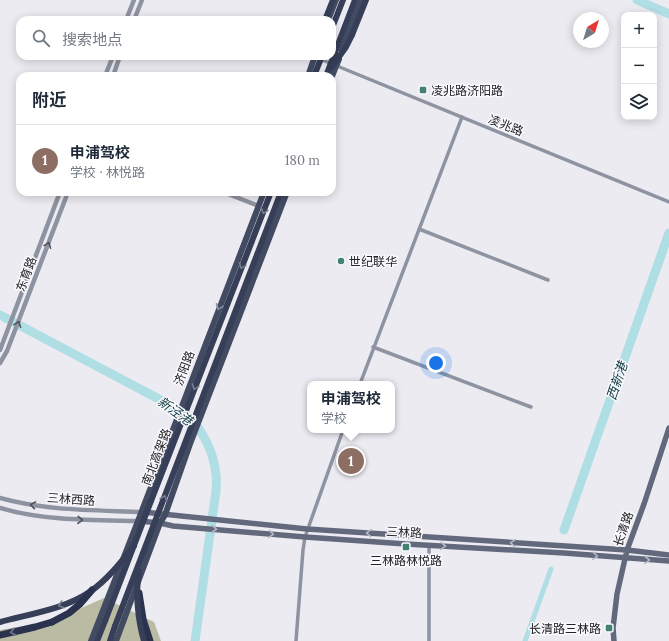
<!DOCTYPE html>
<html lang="zh">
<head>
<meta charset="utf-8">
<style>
	body { margin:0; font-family:Lora,"Noto Sans SC",serif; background:#f2f2f3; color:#1f2937 }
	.controls { position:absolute; right:12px; top:12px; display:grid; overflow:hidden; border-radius:8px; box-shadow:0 2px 10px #0003 }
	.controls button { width:36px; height:36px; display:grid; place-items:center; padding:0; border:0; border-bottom:1px solid #e0e1e3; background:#fff; color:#1f2937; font:20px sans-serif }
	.compass { position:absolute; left:573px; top:12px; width:36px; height:36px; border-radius:50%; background:#fff; box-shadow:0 2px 10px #0003; rotate:38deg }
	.you { position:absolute; left:436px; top:363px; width:14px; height:14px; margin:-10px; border:3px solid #fff; border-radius:50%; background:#1a73e8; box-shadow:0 0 0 6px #1a73e833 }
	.badge { display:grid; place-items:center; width:26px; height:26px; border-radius:50%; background:#2563eb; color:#fff; font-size:13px; font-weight:700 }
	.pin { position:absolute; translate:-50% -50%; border:2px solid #fff; box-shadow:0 1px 4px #0006 }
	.popup { position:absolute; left:307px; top:381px; width:88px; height:52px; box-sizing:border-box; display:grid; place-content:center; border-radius:8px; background:#fff; filter:drop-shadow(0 1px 3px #0005); font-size:13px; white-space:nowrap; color:#747a83 }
	.popup b { font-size:15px; color:#1f2937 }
	.popup::after { content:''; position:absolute; left:50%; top:100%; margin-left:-8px; border:8px solid transparent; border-top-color:#fff }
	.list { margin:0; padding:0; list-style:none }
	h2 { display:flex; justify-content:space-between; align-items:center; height:52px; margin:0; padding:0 16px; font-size:17px }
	h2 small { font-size:13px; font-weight:400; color:#747a83 }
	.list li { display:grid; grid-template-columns:26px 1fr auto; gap:12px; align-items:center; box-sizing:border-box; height:72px; padding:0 16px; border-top:1px solid #e0e1e3 }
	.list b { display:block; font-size:15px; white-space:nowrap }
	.list p { margin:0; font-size:13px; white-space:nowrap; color:#747a83 }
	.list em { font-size:13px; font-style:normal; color:#747a83 }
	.icon { flex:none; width:22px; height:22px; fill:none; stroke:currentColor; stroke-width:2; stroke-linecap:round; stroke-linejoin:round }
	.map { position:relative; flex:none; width:669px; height:641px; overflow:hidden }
	.search { position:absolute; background:#fff; box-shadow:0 2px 10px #0003; left:16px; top:16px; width:320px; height:44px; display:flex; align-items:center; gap:10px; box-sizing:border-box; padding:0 14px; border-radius:12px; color:#747a83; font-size:15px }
	.panel { position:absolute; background:#fff; box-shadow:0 2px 10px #0003; left:16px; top:72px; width:320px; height:124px; border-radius:12px }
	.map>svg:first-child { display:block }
	.green { fill:#b9bca3 }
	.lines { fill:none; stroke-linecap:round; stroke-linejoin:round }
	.canal { stroke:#afdee4; stroke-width:5 }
	.river { stroke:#afdee4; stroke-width:9 }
	.minor { stroke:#8e93a1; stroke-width:3.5 }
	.tertiary { stroke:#8e93a1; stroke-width:4.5 }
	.secondary { stroke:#62697d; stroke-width:5.5 }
	.primary { stroke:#434b63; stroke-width:6 }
	.trunk { stroke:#363e58; stroke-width:6 }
	.motorway { stroke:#2a324d; stroke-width:7 }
	.trunk-bridge { stroke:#363e58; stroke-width:6 }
	.motorway-bridge { stroke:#2a324d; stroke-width:7 }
	.oneway { stroke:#7a7f92 }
	.oneway2 { stroke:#4e5057 }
	.oneway3 { stroke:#8c91a1 }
	.oneway4 { stroke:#b5b8c4 }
	.oneway5 { stroke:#72788b }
	.poi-dot { fill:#418271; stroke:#f9f9fe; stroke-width:1.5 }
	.labels { text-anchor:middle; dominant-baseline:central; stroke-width:3; stroke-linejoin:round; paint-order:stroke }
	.poi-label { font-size:12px; fill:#232325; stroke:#f9f9fe; text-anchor:start }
	.street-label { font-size:12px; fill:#232325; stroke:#f9f9fe }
	.water-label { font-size:13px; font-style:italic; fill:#113c42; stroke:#f9f9fe }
</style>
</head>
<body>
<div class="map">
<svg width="669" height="641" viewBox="0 0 669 641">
	<rect width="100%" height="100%" fill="#ecebf1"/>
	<path class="green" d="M104,598L154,622L161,641H0V630L52,621Z"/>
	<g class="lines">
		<path class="canal" d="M525,641L551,569"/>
		<path class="river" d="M637,0L669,14
			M0,315L172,406C177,409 183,413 188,417C204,431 214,454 216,475C217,481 216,486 216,491L195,641
			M564,530L669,233"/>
		<path class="minor" d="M320,59L669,202
			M419,229L548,280
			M373,347L531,407
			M360,384L462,117
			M429,545V641
			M296,641L303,550L305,537L343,430"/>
		<path class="tertiary" d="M126,20L134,0
			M134,20L142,0
			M105,76L113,56
			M113,76L120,56
			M223,192L259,206
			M0,350L60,192
			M0,363L7,351L68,192
			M0,498C46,511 94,510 142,512
			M0,508C44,521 92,520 138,521"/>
		<path class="secondary" d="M143,512L307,529L627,550L669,555
			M139,521L160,523L173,526L305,537L406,544L564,553L669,561
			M614,641L613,628L617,594L627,550L644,504L669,428"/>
		<path class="primary" d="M328,20L336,0
			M342,50L361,0
			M308,76L315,56
			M332,76L339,59
			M91,641L138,521L264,192
			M116,641L160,523L165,515L190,444L287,192"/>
		<path class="trunk" d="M325,20L333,0
			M332,28L343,0
			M352,35L366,0
			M151,501L271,192
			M97,641L105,621
			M110,641L115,626"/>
		<path class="motorway" d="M139,593L143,619L150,641
			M0,635L35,627L52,622"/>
		<path class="trunk-bridge" d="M331,68L346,47L352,35
			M314,76L322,56
			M326,76L355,0
			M139,571C135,592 138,621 144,641
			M105,621L151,501
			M0,622C29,614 66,609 91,591C108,579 121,562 134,546
			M115,626L281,192"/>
		<path class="motorway-bridge" d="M52,622L69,613L80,604L92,590"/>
	</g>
	<defs><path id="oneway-chevron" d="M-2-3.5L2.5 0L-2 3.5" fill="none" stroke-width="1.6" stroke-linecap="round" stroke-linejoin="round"/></defs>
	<g class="oneway">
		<use href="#oneway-chevron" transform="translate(264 211) rotate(111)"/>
		<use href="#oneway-chevron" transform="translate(242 266) rotate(111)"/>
		<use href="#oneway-chevron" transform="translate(195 387) rotate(111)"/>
		<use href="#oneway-chevron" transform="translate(164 498) rotate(-69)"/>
		<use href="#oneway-chevron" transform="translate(61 605) rotate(161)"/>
	</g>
	<g class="oneway2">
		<use href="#oneway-chevron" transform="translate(48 245) rotate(-69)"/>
		<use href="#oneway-chevron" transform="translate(18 324) rotate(-69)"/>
		<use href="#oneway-chevron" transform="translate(33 505) rotate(-171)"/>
		<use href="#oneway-chevron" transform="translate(80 520) rotate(2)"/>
	</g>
	<use class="oneway3" href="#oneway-chevron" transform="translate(219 307) rotate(111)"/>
	<g class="oneway4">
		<use href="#oneway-chevron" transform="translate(214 529) rotate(5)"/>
		<use href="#oneway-chevron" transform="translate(369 533) rotate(-176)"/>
		<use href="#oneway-chevron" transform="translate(271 534) rotate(5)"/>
		<use href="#oneway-chevron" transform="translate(513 543) rotate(-176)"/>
		<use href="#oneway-chevron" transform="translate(443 546) rotate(4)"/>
		<use href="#oneway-chevron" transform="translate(595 556) rotate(5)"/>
		<use href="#oneway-chevron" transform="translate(647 560) rotate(4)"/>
	</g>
	<use class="oneway5" href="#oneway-chevron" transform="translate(13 632) rotate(167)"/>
	<g class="poi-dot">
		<rect x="419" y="86" width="8" height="8" rx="2"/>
		<circle cx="341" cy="261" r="4"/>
		<rect x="402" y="543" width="8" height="8" rx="2"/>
		<rect x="605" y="624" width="8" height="8" rx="2"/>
	</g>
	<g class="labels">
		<g class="poi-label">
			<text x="431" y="90">凌兆路济阳路</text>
			<text x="349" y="261">世纪联华</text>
			<text x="406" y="560" text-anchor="middle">三林路林悦路</text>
			<text x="601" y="628" text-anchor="end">长清路三林路</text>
		</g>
		<g class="street-label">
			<text transform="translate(506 125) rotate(22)">凌兆路</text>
			<text transform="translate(26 274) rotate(-69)">东育路</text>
			<text transform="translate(184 368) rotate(-69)">济阳路</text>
			<text transform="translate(156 457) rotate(-69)">南北高架路</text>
			<text transform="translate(71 499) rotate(4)">三林西路</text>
			<text transform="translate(623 529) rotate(-71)">长清路</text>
			<text transform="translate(404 532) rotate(3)">三林路</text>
		</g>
		<g class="water-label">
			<text transform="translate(617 381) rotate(-71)">西新港</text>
			<text transform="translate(175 411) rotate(35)">新泾港</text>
		</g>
	</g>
</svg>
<div class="controls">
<button>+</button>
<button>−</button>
<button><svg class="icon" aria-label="layers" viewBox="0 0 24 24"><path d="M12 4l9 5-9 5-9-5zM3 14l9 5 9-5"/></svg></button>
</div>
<svg class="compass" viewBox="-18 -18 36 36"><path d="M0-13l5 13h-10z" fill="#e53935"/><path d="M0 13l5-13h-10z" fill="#747a83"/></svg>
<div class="you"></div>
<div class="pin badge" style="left:351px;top:461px;background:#8d6e63">1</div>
<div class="popup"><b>申浦驾校</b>学校</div>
<div class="search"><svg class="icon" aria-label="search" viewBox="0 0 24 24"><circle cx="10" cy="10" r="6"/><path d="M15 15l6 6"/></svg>搜索地点</div>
<section class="panel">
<h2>附近<small></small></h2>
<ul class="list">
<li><span class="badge" style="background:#8d6e63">1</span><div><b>申浦驾校</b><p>学校 · 林悦路</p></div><em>180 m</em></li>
</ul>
</section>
</div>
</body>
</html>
